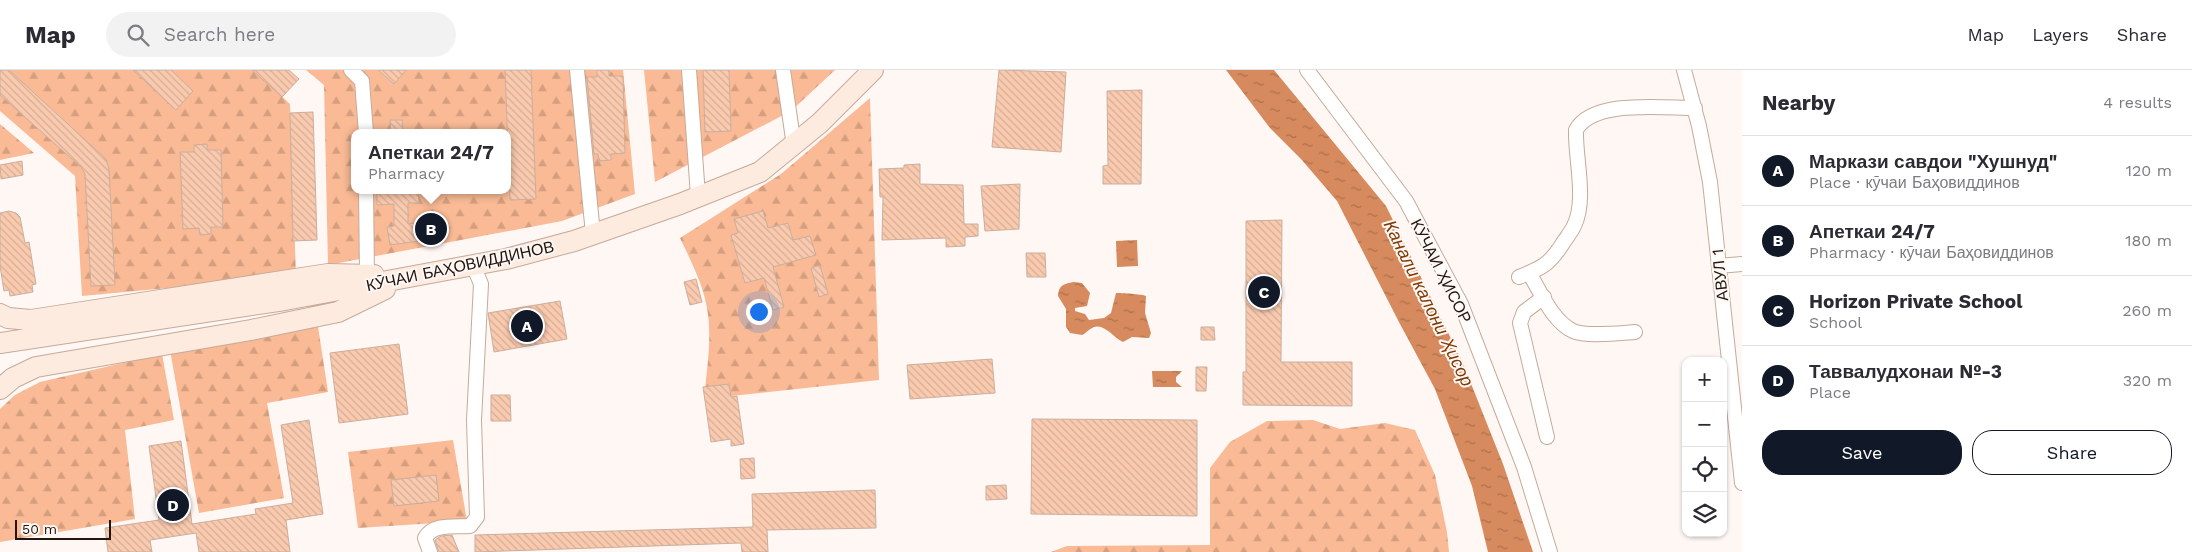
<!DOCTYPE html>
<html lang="en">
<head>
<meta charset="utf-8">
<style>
	body { margin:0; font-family:"Work Sans",sans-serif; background:#f2f2f3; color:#2b2b33 }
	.controls { position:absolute; right:15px; bottom:15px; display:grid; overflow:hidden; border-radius:10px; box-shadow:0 1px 4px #0004 }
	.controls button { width:45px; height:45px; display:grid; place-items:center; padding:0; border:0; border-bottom:1px solid #e1e1e2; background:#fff; color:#2b2b33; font:25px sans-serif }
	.scale { position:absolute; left:15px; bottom:12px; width:96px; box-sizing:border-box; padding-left:5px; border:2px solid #201610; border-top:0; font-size:14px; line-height:18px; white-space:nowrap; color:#201610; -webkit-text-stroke:4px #fef7f4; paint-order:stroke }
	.you { position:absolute; left:758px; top:241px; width:18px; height:18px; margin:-12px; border:4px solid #fff; border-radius:50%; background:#1a73e8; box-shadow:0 0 0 8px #1a73e833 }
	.badge { display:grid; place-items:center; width:32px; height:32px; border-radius:50%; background:#111827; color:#fff; font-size:16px; font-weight:700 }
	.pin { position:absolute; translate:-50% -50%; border:2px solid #fff; box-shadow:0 1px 5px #0006 }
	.popup { position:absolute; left:351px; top:59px; width:160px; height:65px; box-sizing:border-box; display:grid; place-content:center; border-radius:10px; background:#fff; filter:drop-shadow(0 1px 4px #0005); font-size:16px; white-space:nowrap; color:#7c7c81 }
	.popup b { font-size:19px; color:#2b2b33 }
	.popup::after { content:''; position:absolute; left:50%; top:100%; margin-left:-10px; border:10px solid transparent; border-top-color:#fff }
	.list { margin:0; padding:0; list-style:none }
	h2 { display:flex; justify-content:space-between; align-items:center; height:65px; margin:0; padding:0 20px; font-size:21px }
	h2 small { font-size:16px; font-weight:400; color:#7c7c81 }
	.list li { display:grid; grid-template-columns:32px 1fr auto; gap:15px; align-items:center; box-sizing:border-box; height:70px; padding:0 20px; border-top:1px solid #e1e1e2 }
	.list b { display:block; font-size:19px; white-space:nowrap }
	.list p { margin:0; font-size:16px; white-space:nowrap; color:#7c7c81 }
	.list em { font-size:16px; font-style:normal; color:#7c7c81 }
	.actions { display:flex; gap:10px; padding:15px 20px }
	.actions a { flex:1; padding:11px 0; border:1px solid #111827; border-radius:20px; text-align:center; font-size:18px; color:#111827 }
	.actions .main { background:#111827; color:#fff }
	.icon { flex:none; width:28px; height:28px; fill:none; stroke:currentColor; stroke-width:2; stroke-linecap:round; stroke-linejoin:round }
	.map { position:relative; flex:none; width:1742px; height:482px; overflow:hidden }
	header { display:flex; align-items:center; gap:30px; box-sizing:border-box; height:70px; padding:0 25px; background:#fff; border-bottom:1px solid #e1e1e2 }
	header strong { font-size:24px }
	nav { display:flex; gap:28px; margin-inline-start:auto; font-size:18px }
	.search { width:350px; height:45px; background:#f2f2f3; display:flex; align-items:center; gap:12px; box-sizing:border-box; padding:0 18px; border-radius:28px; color:#7c7c81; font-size:19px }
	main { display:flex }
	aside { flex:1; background:#fff }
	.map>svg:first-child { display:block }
	.forest { fill:url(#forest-firs); fill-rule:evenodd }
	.water { fill:url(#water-ripples) }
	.building { fill:url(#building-back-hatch); stroke:#cbae9d }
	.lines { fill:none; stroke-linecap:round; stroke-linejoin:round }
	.street-casing { stroke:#c6aa99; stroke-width:16 }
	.secondary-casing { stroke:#c6aa99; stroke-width:22 }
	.street { stroke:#fff; stroke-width:14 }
	.secondary { stroke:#fdebe0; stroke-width:20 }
	.labels { text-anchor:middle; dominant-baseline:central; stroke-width:4; stroke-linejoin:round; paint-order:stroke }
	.street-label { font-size:16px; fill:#201610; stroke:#fef7f4 }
	.water-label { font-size:18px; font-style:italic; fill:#7f3a01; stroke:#fef7f4 }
</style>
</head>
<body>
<header>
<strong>Map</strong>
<div class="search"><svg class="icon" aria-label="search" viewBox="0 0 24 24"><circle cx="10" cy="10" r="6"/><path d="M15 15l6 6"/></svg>Search here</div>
<nav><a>Map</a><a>Layers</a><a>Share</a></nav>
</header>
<main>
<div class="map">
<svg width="1742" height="482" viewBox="0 0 1742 482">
	<defs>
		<pattern id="forest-firs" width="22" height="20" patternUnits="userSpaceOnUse" patternTransform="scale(1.25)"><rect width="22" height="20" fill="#f9ba95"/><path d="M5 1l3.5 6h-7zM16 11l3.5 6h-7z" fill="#d59f7f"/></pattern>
		<pattern id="water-ripples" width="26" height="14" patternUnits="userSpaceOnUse" patternTransform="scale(1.25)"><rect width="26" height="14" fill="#d68a5d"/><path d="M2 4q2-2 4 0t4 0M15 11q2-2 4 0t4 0" fill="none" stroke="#ad704b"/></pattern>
		<pattern id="building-back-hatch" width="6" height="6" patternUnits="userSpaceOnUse" patternTransform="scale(1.25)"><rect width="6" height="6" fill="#facaaf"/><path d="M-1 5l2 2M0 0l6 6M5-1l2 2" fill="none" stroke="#d6ad96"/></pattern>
	</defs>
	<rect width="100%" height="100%" fill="#fef7f4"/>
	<path class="forest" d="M0,0H254L290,34L296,206L82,226L75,106L0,41Z
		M306,0H623L635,124L562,151L328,195L324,15ZM355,63H507V120H355Z
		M644,0H835L791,41L655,112Z
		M870,28L879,310L704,329C707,298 713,264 706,233C701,210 690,189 680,168L781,104Z
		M0,54L34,83L0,90Z
		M317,250L328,322L267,333L284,428L199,443L170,280Z
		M162,284L174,350L125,360L135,449L0,472V339L2,337L15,325L40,312Z
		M1313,350L1340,359L1385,353L1415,360L1435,405L1447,462L1449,482H1051L1067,476L1210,475V398L1230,372L1267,351Z
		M453,370L467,451L358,458L348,382Z"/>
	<path class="water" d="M1226,0H1274L1386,136L1462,291L1503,394L1533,482H1488L1472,416L1435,319L1400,254L1337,131L1301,89L1270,58Z
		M1137,170L1138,196L1117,197L1116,171Z
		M1074,212L1082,213L1090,223L1087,236L1075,238V241L1085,244L1089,250L1104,248L1111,243L1116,223C1121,223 1142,224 1146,226L1145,243L1151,263L1149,268L1132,267L1123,272C1112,267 1102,249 1089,260C1087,261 1085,264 1082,265L1070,263L1066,257V239L1058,226C1059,215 1063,214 1074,212Z
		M1152,301H1182L1176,307V312L1182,317H1153Z"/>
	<path class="building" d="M0,0H9L106,89L109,99L115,215L91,216L85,104L81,97L0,25Z
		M133,0H171L193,21L176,40Z
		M252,0H289L299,9L282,27Z
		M378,0H406L394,14Z
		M505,0H531L536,129L510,130Z
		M597,0H609V6H623L625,83L611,84V90L599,91L598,84H594L587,7H597Z
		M703,0H729L731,61L705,62Z
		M999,0L1066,2L1061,82L992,77Z
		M1142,20L1141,114H1103V96L1108,95L1107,21Z
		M313,42L317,170L293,171L290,43Z
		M390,50H402L403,63H391Z
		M207,74V80H221L223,157H211V164L200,165L199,158L183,159L180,82H194V75Z
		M22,91L23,105L1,109L0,95Z
		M920,94V114L963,115L964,154H978V166L965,167V176L946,177V168L882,170L883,127H880L879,99L904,98V95Z
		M1020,114L1019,159L985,161L981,116Z
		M377,120H418L419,133H408V154L438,149L441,168L390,175L387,157L394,156V134L377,135Z
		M9,141L16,143L20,147L25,173L29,172L36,214L32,215L33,222L10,226L9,220L4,221L0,196V143Z
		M763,141L768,158L788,153L793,170L810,166L816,185L773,197L784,237L773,240L764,208L745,213L731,165L738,163L734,149Z
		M1282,150L1281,292H1352V336L1243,335V302H1246V151Z
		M1026,183H1045L1046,207H1027Z
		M820,195L828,224L819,227L811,198Z
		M696,209L702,232L690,235L684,212Z
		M560,231L567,269L494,282L488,243Z
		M1201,257H1214L1215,270H1201Z
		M399,274L408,344L339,353L330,283Z
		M992,289L995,323L910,329L907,295Z
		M1196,297H1207L1206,321H1196Z
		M729,314L731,327L737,326L744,374L731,376V369L711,372L703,317Z
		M491,325H510L511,351H491Z
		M1032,349L1197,350V446L1031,444Z
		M309,350L323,444L286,450L290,482H199L196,463L150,470L152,482H108L105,458L159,450L149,376L181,371L192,454L256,444L255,439L293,433L281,355Z
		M754,388L755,408L741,409L740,389Z
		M436,405L439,431L394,436L391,410Z
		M1006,415L1007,429L986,430V416Z
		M875,420L876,458L767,460L768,482H742L741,473L475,482V465L753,457L752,424Z
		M452,465L459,482H439L435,470L441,466Z"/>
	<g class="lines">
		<g class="street-casing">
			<path id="street" d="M351,0L362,11L366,63
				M577,0L593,164
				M689,0L698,126
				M783,0L794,76
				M1307,0L1406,131L1461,234L1524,397L1550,482
				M1684,0L1699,56L1710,112L1742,413
				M366,120L367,205
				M1719,196L1742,194
				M1529,203C1541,222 1552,251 1573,261C1586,267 1620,263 1635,262
				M1519,207C1542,198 1550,194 1563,173C1567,167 1571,162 1574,156C1587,130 1575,88 1576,60C1593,29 1663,38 1695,38
				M1544,227L1524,242L1520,253L1547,367
				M430,482L425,468C433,453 455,457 470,456L477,447L474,350L481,214L473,195"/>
		</g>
		<g class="secondary-casing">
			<path id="secondary" d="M0,244L8,248L31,250L328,204L374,205
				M0,273L285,230L506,189L574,171L680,134L760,102L820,53L873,0
				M0,319L13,308L36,297L251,260L338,242L385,219"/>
		</g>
		<use href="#street" class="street"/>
		<use href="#secondary" class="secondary"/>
	</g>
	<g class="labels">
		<g class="street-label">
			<text transform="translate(460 196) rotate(-12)">КӮЧАИ БАҲОВИДДИНОВ</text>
			<text transform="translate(1441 201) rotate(63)">КӮЧАИ ҲИСОР</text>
			<text transform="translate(1720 205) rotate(-96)">АВУЛ 1</text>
		</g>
		<g class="water-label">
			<text transform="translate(1429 233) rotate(64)">Канали калони Ҳисор</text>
		</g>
	</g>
</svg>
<div class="controls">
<button>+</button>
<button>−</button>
<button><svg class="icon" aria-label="locate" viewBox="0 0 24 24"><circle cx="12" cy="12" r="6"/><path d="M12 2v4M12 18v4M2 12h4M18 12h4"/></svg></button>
<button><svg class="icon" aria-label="layers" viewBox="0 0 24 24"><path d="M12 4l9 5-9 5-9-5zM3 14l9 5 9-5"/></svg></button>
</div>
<div class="scale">50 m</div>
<div class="you"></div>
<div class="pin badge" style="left:527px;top:256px">A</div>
<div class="pin badge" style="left:431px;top:159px">B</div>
<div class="popup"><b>Апеткаи 24/7</b>Pharmacy</div>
<div class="pin badge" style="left:1264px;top:222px">C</div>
<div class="pin badge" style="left:173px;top:435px">D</div>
</div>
<aside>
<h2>Nearby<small>4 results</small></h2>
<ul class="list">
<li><span class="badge">A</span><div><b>Маркази савдои &quot;Хушнуд&quot;</b><p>Place · кӯчаи Баҳовиддинов</p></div><em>120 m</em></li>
<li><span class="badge">B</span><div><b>Апеткаи 24/7</b><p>Pharmacy · кӯчаи Баҳовиддинов</p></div><em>180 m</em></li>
<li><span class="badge">C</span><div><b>Horizon Private School</b><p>School</p></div><em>260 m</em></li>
<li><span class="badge">D</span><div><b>Таввалудхонаи №-3</b><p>Place</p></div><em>320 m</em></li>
</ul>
<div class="actions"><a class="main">Save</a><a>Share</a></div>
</aside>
</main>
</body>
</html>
